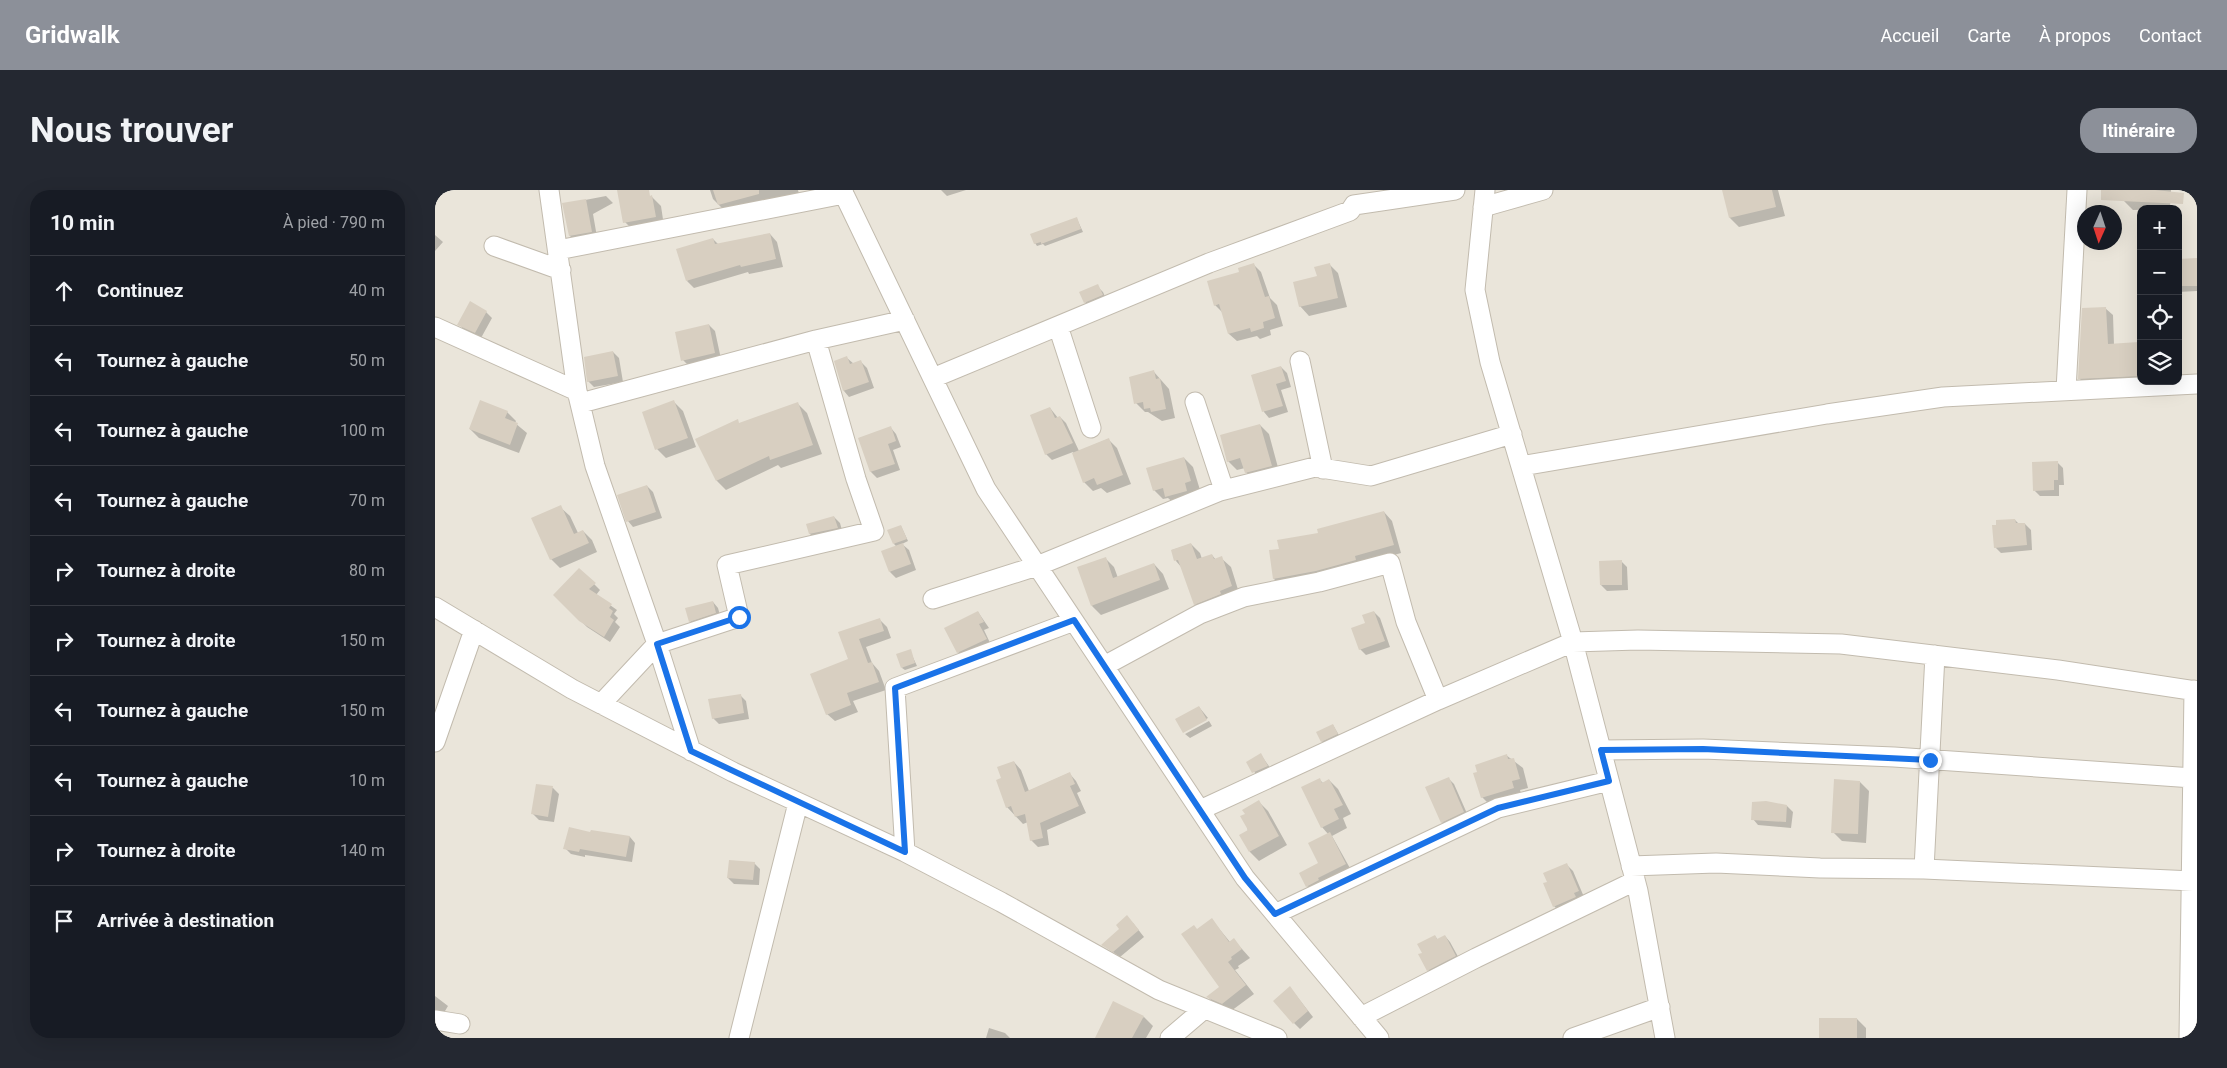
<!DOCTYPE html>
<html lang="fr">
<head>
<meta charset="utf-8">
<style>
	body { margin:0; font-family:Roboto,sans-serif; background:#242831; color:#f1f3f6 }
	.controls { position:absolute; right:15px; top:15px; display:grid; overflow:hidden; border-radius:10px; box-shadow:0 5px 20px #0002 }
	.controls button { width:45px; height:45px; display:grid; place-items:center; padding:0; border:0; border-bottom:1px solid #363941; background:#171b24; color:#f1f3f6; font:25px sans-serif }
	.compass { position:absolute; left:1642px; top:15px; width:45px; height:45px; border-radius:50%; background:#171b24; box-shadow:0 5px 20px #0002; rotate:183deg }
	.stop { position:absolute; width:15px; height:15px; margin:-11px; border:4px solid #1a73e8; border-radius:50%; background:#fff }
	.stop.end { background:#1a73e8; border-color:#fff; box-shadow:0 1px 5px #0008 }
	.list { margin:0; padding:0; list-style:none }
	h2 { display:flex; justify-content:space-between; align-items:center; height:65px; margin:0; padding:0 20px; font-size:21px }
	h2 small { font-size:16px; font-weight:400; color:#9ea1a6 }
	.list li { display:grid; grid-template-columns:32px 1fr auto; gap:15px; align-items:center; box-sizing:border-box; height:70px; padding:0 20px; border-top:1px solid #363941 }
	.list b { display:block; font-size:19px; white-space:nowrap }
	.list em { font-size:16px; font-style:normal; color:#9ea1a6 }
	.icon { flex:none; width:28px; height:28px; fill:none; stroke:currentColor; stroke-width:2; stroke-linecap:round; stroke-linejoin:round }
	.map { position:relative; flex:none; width:1762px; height:848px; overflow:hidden; border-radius:20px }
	header { display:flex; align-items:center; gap:30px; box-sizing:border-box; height:70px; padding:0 25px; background:#8c9099; color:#fff }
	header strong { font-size:24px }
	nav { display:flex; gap:28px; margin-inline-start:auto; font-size:18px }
	.intro { display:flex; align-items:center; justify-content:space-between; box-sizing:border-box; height:120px; padding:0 30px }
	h1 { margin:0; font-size:35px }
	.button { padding:12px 22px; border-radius:20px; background:#8c9099; color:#fff; font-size:18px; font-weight:700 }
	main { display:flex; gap:30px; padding:0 30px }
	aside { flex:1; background:#171b24; border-radius:20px; box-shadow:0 5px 20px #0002 }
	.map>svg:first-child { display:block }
	.residential { fill:#eae5da; fill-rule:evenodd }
	.shadow { fill:#0003 }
	.building { fill:#d8cfc1 }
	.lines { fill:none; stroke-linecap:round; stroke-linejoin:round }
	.street-casing { stroke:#c2bbae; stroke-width:21 }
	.street { stroke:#fff; stroke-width:19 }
	.route { stroke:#1a73e8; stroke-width:6 }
</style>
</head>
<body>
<header>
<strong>Gridwalk</strong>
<nav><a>Accueil</a><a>Carte</a><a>À propos</a><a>Contact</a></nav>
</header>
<div class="intro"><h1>Nous trouver</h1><a class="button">Itinéraire</a></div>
<main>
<aside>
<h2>10 min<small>À pied · 790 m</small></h2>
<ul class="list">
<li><svg class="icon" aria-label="ahead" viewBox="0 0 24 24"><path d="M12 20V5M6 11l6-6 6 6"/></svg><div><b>Continuez</b></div><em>40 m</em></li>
<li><svg class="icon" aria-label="left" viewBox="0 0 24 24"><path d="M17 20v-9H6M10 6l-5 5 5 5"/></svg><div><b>Tournez à gauche</b></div><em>50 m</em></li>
<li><svg class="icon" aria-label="left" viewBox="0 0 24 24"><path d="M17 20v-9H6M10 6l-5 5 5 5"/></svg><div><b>Tournez à gauche</b></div><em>100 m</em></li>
<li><svg class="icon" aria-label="left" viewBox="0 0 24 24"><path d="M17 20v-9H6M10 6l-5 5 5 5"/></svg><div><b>Tournez à gauche</b></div><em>70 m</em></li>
<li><svg class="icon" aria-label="right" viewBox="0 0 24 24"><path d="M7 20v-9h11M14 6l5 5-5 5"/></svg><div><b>Tournez à droite</b></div><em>80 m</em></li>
<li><svg class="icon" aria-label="right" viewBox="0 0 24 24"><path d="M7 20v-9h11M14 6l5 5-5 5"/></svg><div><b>Tournez à droite</b></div><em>150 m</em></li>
<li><svg class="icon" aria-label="left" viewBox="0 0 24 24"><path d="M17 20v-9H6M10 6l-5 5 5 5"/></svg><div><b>Tournez à gauche</b></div><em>150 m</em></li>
<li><svg class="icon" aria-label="left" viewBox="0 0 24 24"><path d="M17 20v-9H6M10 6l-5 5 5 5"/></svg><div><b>Tournez à gauche</b></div><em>10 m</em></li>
<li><svg class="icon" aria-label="right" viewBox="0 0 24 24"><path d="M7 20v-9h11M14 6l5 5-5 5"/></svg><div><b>Tournez à droite</b></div><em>140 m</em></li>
<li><svg class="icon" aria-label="arrive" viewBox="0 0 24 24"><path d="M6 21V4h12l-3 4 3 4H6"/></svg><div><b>Arrivée à destination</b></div></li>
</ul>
</aside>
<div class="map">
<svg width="1762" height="848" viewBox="0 0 1762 848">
	<rect width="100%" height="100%" fill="#f6f3ec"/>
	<path class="residential" d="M0,0H1762V848H0ZM1706,19H1743V191H1706ZM1650,22H1680V52H1650Z"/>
	<path class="shadow" d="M275,0H363L366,11L293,24L278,9Z
		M506,0H531L512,6Z
		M1288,0H1343L1350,26L1304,37L1295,28Z
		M1686,0H1736L1735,19L1698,20L1689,11Z
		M171,6L178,13L158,24L162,47L141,52L135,46L129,14Z
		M217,7L226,16L229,36L199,41L190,32Z
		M642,29L648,42L610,56L608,54L602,56L600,53Z
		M335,44L342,52L348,77L314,84L313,82L259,98L252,91L278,49L284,55Z
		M0,45L8,52L0,61Z
		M1762,69V101L1743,102V70Z
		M818,74L826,82L835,108L842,115L848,136L835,140L836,145L825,149L822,146L802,151L794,144L788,123L780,115L806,83Z
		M894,74L903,83L912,117L874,126L865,116Z
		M662,96L668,102L672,111L656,118L650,112Z
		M1670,118L1678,125L1679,155L1704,154L1706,155V191L1651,195L1644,188Z
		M51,122L57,128L46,148L29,140L24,134Z
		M274,135L280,141L286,169L254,176L248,170Z
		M178,162L184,168L188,192L159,197L153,191Z
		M412,168L419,174L426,172L432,178L439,198L414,207L409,201L400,172Z
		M846,177L852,183L856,197L846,200L853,222L834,228L829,222L818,185Z
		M719,182L734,199L740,228L727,231L713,222H710L701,213Z
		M239,212L248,221L261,257L231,268L222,259Z
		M363,214L372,223L387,264L346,278L343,275L291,300L282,291L270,267Z
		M615,218L623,228L625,227L631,233L644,261L673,249L682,258L696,294L672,303L666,298L658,301L649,292L638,262L617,270L611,264Z
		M72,222L81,231L80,233L92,243L84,263L44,248L35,239Z
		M825,235L834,244L845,285L820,292L811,282L810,278L802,280L793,271Z
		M456,238L461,244L466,257L458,260L465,280L442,288L436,282L425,248Z
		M749,268L758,277L765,300L741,315L733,308L728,309L719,300Z
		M1622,272L1628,278L1629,295H1624V306H1605L1599,300Z
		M212,296L218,302L227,328L198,337L193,331Z
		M125,317L135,326L143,343L148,341L157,350L162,362L125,378L116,369Z
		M949,322L957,331L966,363L848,397L839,389L845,360L885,344Z
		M399,327L405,333L408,344L381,350L375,344L373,335Z
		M1580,330L1584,334H1590L1596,340L1597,360L1566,363L1560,357Z
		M466,336L473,351L467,354L474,360L481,380L461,388L455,382L462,357L459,354Z
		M756,354L765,363L767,369L777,365L781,370L786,368L796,377L805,406L769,423L760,414L747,378L741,371L737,360Z
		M670,368L679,377L683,388L719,374L728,384L734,399L666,425L657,416Z
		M1186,371L1192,377L1193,400L1172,401L1166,395Z
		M144,379L165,400L161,405L182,420L179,424L183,428L180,432L185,437L175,452L152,437L120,405Z
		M278,412L283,418L286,429L261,437L255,431Z
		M543,422L554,438L549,440L556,455L529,468L523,462Z
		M939,422L945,428L955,457L931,465L925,459L931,434Z
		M444,429L452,437L456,448L431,457L437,473L444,481L451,500L418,511L423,522L400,531L392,524L414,470L405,443Z
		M475,461L482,476L470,480L467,478Z
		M305,505L311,511L314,529L284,534L278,528Z
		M764,517L773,528L749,541Z
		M774,531L777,536L755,548L750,544Z
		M898,535L905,547L889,554L887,551Z
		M826,565L838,582L824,589L813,572Z
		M1071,565L1088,578L1093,598L1085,600L1087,607L1056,616L1047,607Z
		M579,572L586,580L594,601L634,583L641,591L646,601L642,603L651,623L612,640L614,655L603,657L596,650L593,632L588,634L572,617L568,589Z
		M1013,588L1019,594L1034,628L1012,638L1007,632Z
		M885,590L888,593L894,590L903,599L916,624L908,628L912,638L897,646L916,680L878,702L872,696L884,674L893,644L887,637Z
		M1425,592L1434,601L1431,653L1407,651L1398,642Z
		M102,595L118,598L124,604L119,632L104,630L98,624Z
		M824,612L833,621L852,655L824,671L815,662L811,624Z
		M1352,616L1358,622L1356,638L1323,635L1318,629Z
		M156,644L195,647L200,653L197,672L150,665V667L136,664L130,658Z
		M319,673L325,679L324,695L299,694L293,688Z
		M1132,675L1138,681L1149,707L1125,722L1119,716L1113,692Z
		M777,730L795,752L799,750L815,768L803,776L804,778L800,780L819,804L796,821L781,815L773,807L786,797Z
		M698,733L709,747L685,767L668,755Z
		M1000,746L1003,750L1010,746L1015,752L1026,772L999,786L993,780L989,763Z
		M860,804L878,827L865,839L859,833Z
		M0,806L13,816L7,826L0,828Z
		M709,827L718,836L711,848H661Z
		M1422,829L1431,838V848H1385Z
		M554,838L570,843L575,848H551Z"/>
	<path class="building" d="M182,0H214L215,6L217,5L221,27L188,33Z
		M278,0H324V4L283,15Z
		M1287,0H1337L1341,17L1294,28Z
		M1666,0H1720L1749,3L1748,14L1666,10Z
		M151,9L157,42L134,46L127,13Z
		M642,27L646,39L606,54V52L599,54L595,44Z
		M335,43L341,69L306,77L305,75L251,91L241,59L278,48L280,54Z
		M1762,68V96H1743V69Z
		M819,73L830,107L834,106L840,128L828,132L829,138L816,142L815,138L793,144L784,114L779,116L772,91L804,82L803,78Z
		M895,73L903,108L864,117L858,92L882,86L879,77Z
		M663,94L668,105L649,113L644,102Z
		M35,111L52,121L40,143L22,135Z
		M1671,117L1673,154L1704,152L1706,186L1643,189L1647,118Z
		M274,134L280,163L246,171L240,142Z
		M178,161L183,186L152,192L149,167Z
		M412,166L415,174L426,170L434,192L408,201L399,171Z
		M846,176L851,191L841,194L848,216L827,222L816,185Z
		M719,180L721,189L725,188L731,219L716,222L715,218L709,219L708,212L699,214L694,187Z
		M45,210L73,221L70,228L83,233L75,255L34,239Z
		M239,210L253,248L220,260L207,222Z
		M363,212L378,255L335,270L334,266L281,291L260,249L303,229L304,233Z
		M615,217L620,228L625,226L638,253L610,265L595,225Z
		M825,234L837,276L810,283L805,268L792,272L785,245Z
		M456,236L461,251L453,254L460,274L435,282L423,248Z
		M674,248L688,285L662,295L659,288L648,293L637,263Z
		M749,267L756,291L750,293L752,301L730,307L728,298L718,301L711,278Z
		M1623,271V290H1619V300L1598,301L1597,272Z
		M212,295L221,322L191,332L182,305Z
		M126,315L139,344L148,340L154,353L115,370L96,328Z
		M949,321L959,355L920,366L921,370L881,381L838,389L834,360L844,359L842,350L883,343L882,339Z
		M399,326L403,338L374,344L371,334Z
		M1580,329L1581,333H1590L1592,355L1559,358L1557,335H1561V330Z
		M466,335L472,349L458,354L452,340Z
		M468,353L476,374L454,382L446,361Z
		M756,353L762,369L777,364L779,369L787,366L797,396L785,401L786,404L759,415L743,370L739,371L736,360Z
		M671,367L678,388L719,373L725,390L656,416L642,377Z
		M1187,370V395H1165L1164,371Z
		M144,378L161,393L154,399L177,414L174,418L178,421L175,427L179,430L169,447L144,431L118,405Z
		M278,411L281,423L254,432L250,418Z
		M543,421L549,432L544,434L552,449L522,463L509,438Z
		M939,421L950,451L924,460L916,438L930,433L927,425Z
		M445,428L449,441L424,449L433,473L437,472L444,492L412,503L416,515L391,525L375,484L413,469L403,442Z
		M476,459L480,473L466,478L461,464Z
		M306,504L309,523L277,529L273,509Z
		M764,516L772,530L748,543L740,529Z
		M898,534L903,544L886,552L881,542Z
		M826,563L833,576L817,583L811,572Z
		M1072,564L1073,569L1079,568L1085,589L1077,591L1079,598L1046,608L1038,583L1042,582L1040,575Z
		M579,571L590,602L635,582L640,594L635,596L644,616L605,633L608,648L595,651L590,624L580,627L576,616L571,618L561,590L566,588L562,577Z
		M1014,587L1029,622L1006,633L990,597Z
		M885,588L887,593L894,589L908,615L899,619L904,629L886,638L866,597Z
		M1399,589L1425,591L1423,644L1396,643Z
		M101,594L118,596L113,627L96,624Z
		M824,610L844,646L814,662L804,645L813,640L805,626L810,624L807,620Z
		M1331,611L1352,615L1351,632L1316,630L1317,612Z
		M134,637L155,642L156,640L195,646L191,667L145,659L144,662L128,659Z
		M895,642L911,674L883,688L884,690L871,697L864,683L883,673L873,653Z
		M294,670L320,672L318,690L292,688Z
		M1132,673L1144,701L1139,703L1141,707L1118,717L1108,693L1112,692L1108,683Z
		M692,725L704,740L678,762L666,755L684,739L681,735Z
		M777,728L794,752L799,748L807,759L796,767L797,769L793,772L811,795L787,814L771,807L784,797L746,744L759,735L762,739Z
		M1000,745L1002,749L1010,745L1021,766L992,781L983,764L987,763L982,754Z
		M855,796L873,821L858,834L838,811Z
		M678,811L709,826L697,848H660Z
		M1384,828H1422V848H1384Z"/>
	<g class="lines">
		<g class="street-casing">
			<path id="street" d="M114,0L142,201L160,276L222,454L256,561
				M407,0L551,299L810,688L944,848
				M1050,0L1040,100L1055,172L1138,452L1203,701L1230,848
				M1048,17L1108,0
				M59,56L126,80
				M123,60L409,4
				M623,136L656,238
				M0,137L142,201
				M865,171L888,279
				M498,188L774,73L915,21L919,15L1020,0
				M1631,200L1642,0
				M760,212L789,300
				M146,213L381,150L470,130
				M1086,276L1392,224L1508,207L1762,194
				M498,409L602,376L785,301L880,277L936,286L1077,244
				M0,417L137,499L298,582L470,662L566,712L724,800L842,848
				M669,476L765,424L809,407L884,392L955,373L971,432L1003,510
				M166,514L222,454L304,427L292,375L439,341L421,289L381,150
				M0,552L39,440
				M1166,560L1268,559L1459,567L1758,588
				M765,620L1003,510L1138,452L1203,450L1406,454L1623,480L1762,501
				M470,662L460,498L639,431
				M1196,676L1281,673L1385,678L1489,679L1758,691
				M1489,679L1500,465
				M840,724L1063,618L1174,591
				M926,827L1041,768L1200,691
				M0,830L25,834
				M304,848L363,613
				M735,848L769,819
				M1138,848L1225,817
				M1754,848L1759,500"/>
		</g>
		<use href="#street" class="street"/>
	</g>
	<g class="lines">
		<path class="route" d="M304,427L222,454L256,561L470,662L460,498L639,430L810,688L840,724L1063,618L1174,591L1166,560L1268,559L1495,570"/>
	</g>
</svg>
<div class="controls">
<button>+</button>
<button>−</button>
<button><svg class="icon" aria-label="locate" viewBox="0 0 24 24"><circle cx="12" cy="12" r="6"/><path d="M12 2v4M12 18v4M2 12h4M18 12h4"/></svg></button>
<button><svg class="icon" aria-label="layers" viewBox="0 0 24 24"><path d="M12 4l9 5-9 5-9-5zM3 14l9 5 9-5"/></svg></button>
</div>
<svg class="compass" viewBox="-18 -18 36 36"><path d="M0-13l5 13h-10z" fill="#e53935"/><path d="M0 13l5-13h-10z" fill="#9ea1a6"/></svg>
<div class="stop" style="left:304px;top:427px"></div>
<div class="stop end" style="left:1495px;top:570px"></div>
</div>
</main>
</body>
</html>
